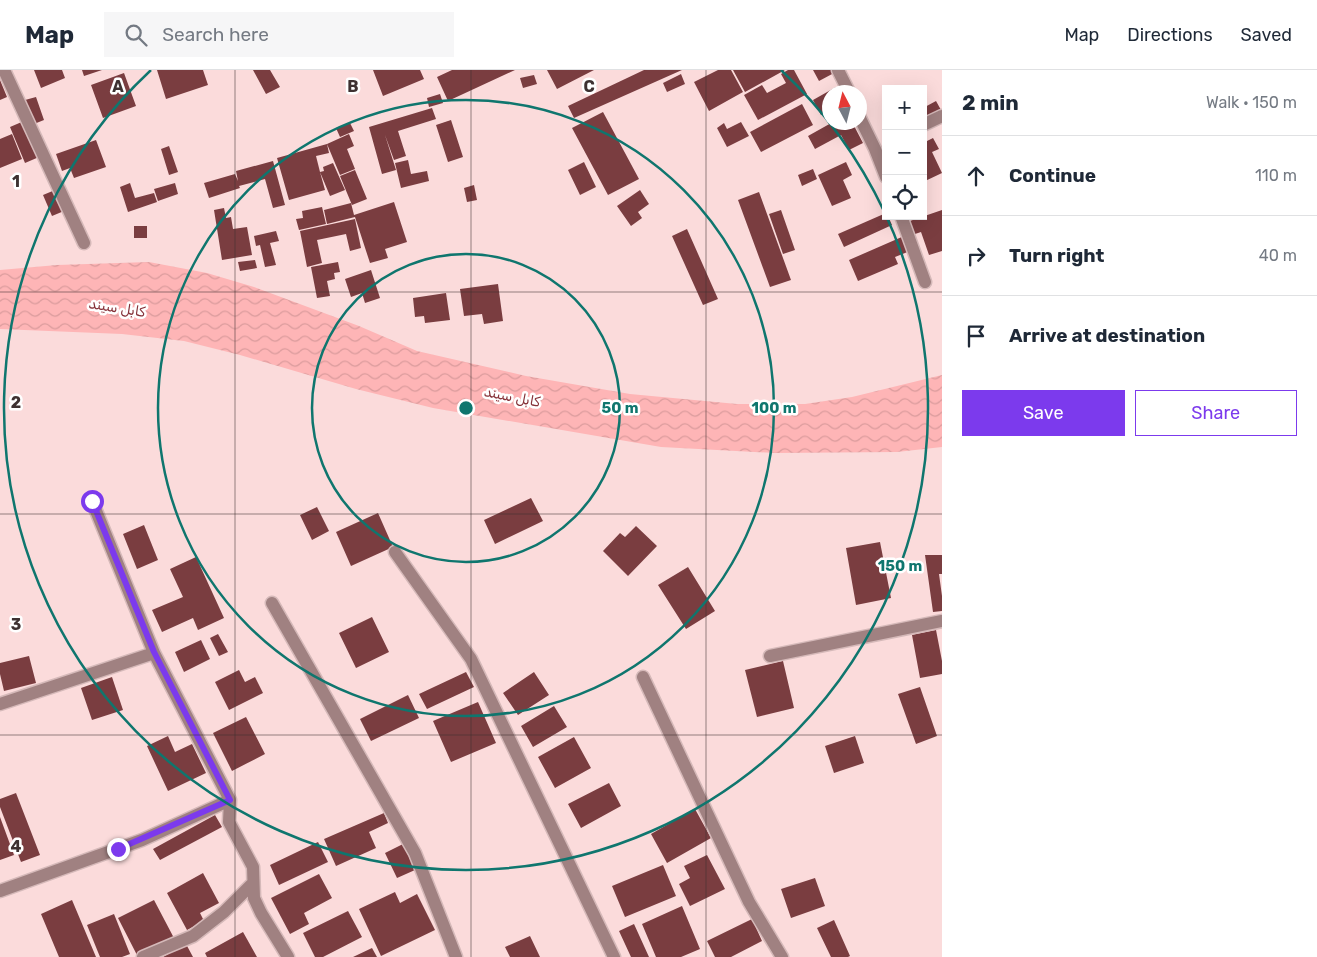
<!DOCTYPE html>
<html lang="en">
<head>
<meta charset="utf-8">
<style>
	body { margin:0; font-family:Rubik,Vazirmatn,sans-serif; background:#f6f6f7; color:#1f2937 }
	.controls { position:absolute; right:15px; top:15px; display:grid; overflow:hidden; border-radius:0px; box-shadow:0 5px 20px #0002 }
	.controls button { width:45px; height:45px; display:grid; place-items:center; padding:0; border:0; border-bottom:1px solid #e0e1e3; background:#fff; color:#1f2937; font:25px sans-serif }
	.compass { position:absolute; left:822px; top:15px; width:45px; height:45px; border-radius:50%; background:#fff; box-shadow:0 5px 20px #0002; rotate:353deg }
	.stop { position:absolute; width:15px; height:15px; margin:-11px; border:4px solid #7c3aed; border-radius:50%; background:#fff }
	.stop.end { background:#7c3aed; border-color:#fff; box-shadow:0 1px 5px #0008 }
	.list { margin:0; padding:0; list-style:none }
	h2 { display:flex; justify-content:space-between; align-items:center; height:65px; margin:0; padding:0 20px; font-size:21px }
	h2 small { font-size:16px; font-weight:400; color:#747a83 }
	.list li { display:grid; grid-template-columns:32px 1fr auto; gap:15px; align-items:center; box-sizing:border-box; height:80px; padding:0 20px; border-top:1px solid #e0e1e3 }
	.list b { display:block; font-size:19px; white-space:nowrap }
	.list em { font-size:16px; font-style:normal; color:#747a83 }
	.actions { display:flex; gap:10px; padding:15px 20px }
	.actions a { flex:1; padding:11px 0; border:1px solid #7c3aed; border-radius:0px; text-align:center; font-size:18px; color:#7c3aed }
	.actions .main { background:#7c3aed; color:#fff }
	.icon { flex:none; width:28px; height:28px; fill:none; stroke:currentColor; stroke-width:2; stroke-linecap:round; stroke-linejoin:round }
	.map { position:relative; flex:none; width:942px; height:887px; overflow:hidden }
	header { display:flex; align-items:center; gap:30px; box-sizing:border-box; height:70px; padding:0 25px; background:#fff; border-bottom:1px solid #e0e1e3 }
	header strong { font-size:24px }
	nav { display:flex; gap:28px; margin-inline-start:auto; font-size:18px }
	.search { width:350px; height:45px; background:#f6f6f7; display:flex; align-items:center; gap:12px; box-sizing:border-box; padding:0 18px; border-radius:0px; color:#747a83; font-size:19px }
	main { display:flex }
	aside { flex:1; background:#fff }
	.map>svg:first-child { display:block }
	.water { fill:url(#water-waves) }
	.building { fill:#7a3d40 }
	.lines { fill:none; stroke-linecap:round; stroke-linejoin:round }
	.minor-casing { stroke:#d5b9b9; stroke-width:15 }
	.minor { stroke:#a08181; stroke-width:12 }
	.route { stroke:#7c3aed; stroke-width:6 }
	.grid { fill:none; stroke:#3e3131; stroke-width:1; stroke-opacity:0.55 }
	.ring { fill:none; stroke:#0f766e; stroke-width:2.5 }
	.labels { text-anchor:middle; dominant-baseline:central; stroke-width:5; stroke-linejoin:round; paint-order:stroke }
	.water-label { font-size:14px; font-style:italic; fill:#863239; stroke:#fff }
	.grid-label { font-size:16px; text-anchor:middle; font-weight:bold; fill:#3e3131; stroke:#fff; stroke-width:5; stroke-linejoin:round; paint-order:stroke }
	.centre { fill:#0f766e; stroke:#fff; stroke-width:2.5 }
	.ring-label { font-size:15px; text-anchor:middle; font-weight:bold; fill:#0f766e; stroke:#fff; stroke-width:5; stroke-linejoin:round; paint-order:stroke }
</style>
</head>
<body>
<header>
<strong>Map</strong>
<div class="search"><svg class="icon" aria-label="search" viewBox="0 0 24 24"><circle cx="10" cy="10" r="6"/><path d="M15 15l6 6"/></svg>Search here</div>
<nav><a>Map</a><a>Directions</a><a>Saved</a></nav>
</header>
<main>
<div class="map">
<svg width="942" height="887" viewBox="0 0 942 887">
	<defs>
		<pattern id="water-waves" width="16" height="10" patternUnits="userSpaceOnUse" patternTransform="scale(1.25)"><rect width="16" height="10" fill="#feb5b6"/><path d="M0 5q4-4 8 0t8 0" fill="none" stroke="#db9c9d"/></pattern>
	</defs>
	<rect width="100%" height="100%" fill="#fbdbdb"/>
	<path class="water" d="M149,192L207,203L254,217L359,256L417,281L526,306L630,324L737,334H805L852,327L942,305V377L897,382L774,383L661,377L433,338L356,319L240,285L184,271L122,264L0,259V200L57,195Z"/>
	<path class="building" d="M34,0H62L65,8L41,18Z
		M82,0H102L84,6Z
		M157,0H203L208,15L166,29Z
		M253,0H270L280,17L266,24Z
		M373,0H420L424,9L383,26Z
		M452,0H515L448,31L437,7Z
		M547,0H594L557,19Z
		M644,0H682L574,48L568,36Z
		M718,0H731L743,22L709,41L694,12Z
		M733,0H785L745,22Z
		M788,0H794L807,24L758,50L744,25L762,15L767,23L786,13L781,4Z
		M813,0H832L834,3L819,11Z
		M124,3L136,36L103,48L91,15Z
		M681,4L685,14L667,22L663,13Z
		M534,5L537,14L523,18L520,8Z
		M0,10L7,27L0,30Z
		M836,17L839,22H829V41L821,45L813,30Z
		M440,24L443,33L429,37L427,28Z
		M36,27L44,50L34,54L25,30Z
		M936,31L941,40L926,48L923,38Z
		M802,34L813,55L761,82L750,62Z
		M432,38L436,49L398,61L406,86L394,90L385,65L396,100L382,104L369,57Z
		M603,42L639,109L608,125L572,58Z
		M451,50L463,87L448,92L436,55Z
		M24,51L39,87L25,93L10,57Z
		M741,52L749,66L727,77L717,58L724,53L727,59Z
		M833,52H852L863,73L849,80L841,65L815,79L808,66Z
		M350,53L354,61L340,67L336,58Z
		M12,64L22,89L0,98V69Z
		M349,64L354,76L347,79L355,99L340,105L327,74Z
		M933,68L939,79L932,82L942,103L923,112V73Z
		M96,70L106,97L74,108L70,98L62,101L56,84Z
		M327,74L329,83L316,86L320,102L324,101L323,97L333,93L345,120L330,126L320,102L325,120L289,130L277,88Z
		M169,76L178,102L169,105L161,79Z
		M408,90L411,104L427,101L429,111L401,118L395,93Z
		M273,91L285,135L273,138L265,109L239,116L240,118L209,128L204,113L235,104L238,111L236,101Z
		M584,92L596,117L580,125L568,100Z
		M846,92L852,105L843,110L851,128L832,136L818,105Z
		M813,99L817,109L802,116L798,105Z
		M355,100L367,129L352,135L340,106Z
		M130,113L135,128L154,123L157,132L128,142L120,117Z
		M175,113L178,124L158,131L154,119Z
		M474,115L477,130L467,132L464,118Z
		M55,120L64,141L52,146L43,125Z
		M640,120L649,134L638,142L642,148L631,156L617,136Z
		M759,122L791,210L770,217L738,130Z
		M394,132L407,172L385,179L388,188L370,193L355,147L327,154L324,140L351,133L354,145Z
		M322,137L326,154L299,160L296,149L303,148L302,141Z
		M224,138L226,148L231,147L233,159L247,157L252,185L222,190L214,140Z
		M781,140L795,180L783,184L769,144Z
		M942,140V181L929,185L921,162L912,165L907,152Z
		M886,143V146H888L892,155L844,177L838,164Z
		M355,149L361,178L350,181L346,164L317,170L322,193L307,197L300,161Z
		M134,156H147V168H134Z
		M687,159L718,229L703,235L672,166Z
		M276,161L279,171L270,173L276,195L265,197L260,175L256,176L254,166Z
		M904,166L910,181L895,187L898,194L858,211L849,190Z
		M255,190L257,198L240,201L238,192Z
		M338,192L340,202L334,203L335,209L327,211L330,226L317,228L311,197Z
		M371,200L380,228L365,233L362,223L351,227L345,209Z
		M498,214L503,251L484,254L482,244L464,246L460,219Z
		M446,223L450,250L425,253L424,246L415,247L413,228Z
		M531,428L543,451L495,474L484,450Z
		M317,437L329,461L312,470L300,445Z
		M378,443L393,477L351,496L336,462Z
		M144,455L158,490L137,499L123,464Z
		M636,456L657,476L628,506L603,481L620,463L625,467Z
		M880,472L891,528L856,535L846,478Z
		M925,485H942V504H939L942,526V541L933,542Z
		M196,487L224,548L198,560L193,548L162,562L152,540L183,527L170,499Z
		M688,497L715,541L686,559L658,515Z
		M372,547L389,582L356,598L339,563Z
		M936,560L942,591V604L920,608L912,565Z
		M218,564L228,582L219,586L210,568Z
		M201,570L210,589L184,602L175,582Z
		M29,586L36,613L4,621L0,604V593Z
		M783,591L794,638L757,647L745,600Z
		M239,600L245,612L255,607L263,623L229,640L215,612Z
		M466,602L474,617L427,639L419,624Z
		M534,602L549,625L518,645L503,623Z
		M112,607L123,640L92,650L81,618Z
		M920,617L937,666L916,674L898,624Z
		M408,625L419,648L371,671L360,649Z
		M478,632L496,673L451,692L433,651Z
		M554,636L567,657L533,677L521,656Z
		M246,647L265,684L232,701L213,663Z
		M168,666L175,682L192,674L206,703L168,721L147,676Z
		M855,666L864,693L834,703L825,676Z
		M574,667L591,698L555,718L538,687Z
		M609,713L621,736L581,758L568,734Z
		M16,723L40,785L21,792L0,737V729Z
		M695,739L711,768L667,793L651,764Z
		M384,743L388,753L369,762L376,778L336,796L324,769Z
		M215,745L222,757L160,790L153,779Z
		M0,747L14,785L0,790Z
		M318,772L328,792L279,815L270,795Z
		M403,774L415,800L397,808L385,783Z
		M707,785L725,819L690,836L679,814L690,808L684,796Z
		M663,795L676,826L625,847L612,816Z
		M203,803L219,833L200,843L204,851L187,860L167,823Z
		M319,804L332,828L304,843L309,854L290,864L271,828Z
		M815,808L825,836L791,848L781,819Z
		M395,822L400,833L417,824L435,860L381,886L359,839Z
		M72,830L96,887H59L41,844Z
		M154,830L175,870L138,887L118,848Z
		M682,836L700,879L681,887H656L642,854Z
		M348,841L362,867L323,887H315L303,863Z
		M114,844L130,884L122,887H100L87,855Z
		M752,849L762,871L731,887H715L707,871Z
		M834,850L850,886L848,887H831L817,858Z
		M634,854L649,887H631L619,861Z
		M243,862L257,887H207L205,883Z
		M530,866L540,887H510L505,877Z
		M186,874L193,887H163Z
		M372,878L377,887H353Z"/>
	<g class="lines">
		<g class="minor-casing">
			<path id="minor" d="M4,0L84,173
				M838,0L849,22
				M859,46L875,79L886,107
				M923,55L942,46
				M901,146L925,212
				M92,431L154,583L230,730L229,752L253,797L254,828L261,843L288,887
				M395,482L471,589L614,887
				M272,533L415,783L456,887
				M770,586L942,551
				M643,607L749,832L782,887
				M0,634L154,583
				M0,821L142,770L230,730
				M143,887L193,866L224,842L253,813"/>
		</g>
		<use href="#minor" class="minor"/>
	</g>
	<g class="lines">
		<path class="route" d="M92,431L154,582L230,730L118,779"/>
	</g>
	<path class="grid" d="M235,0V887M471,0V887M706,0V887M0,222H942M0,444H942M0,665H942"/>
	<g class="ring">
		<circle cx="466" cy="338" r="154"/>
		<circle cx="466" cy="338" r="308"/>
		<path d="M781 0A462 462 0 1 1 151 0"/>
	</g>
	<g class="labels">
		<g class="water-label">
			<text transform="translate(117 238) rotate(9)">کابل سيند</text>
			<text transform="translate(512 327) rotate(11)">کابل سيند</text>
		</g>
	</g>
	<g class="grid-label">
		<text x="118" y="22">A</text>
		<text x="353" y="22">B</text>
		<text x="589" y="22">C</text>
		<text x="16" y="117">1</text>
		<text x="16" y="338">2</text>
		<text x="16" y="560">3</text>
		<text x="16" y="782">4</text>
	</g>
	<circle cx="466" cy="338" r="8" class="centre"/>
	<g class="ring-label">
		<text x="620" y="343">50 m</text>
		<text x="774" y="343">100 m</text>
		<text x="900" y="501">150 m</text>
	</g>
</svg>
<div class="controls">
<button>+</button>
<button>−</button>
<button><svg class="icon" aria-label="locate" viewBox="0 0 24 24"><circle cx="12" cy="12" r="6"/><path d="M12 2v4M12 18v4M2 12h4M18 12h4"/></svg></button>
</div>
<svg class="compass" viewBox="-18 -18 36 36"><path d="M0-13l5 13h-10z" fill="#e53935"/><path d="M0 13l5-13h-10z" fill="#747a83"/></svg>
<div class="stop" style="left:92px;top:431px"></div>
<div class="stop end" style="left:118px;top:779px"></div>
</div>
<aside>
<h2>2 min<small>Walk · 150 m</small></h2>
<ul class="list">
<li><svg class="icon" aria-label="ahead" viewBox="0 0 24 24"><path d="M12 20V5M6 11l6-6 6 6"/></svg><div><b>Continue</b></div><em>110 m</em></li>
<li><svg class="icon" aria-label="right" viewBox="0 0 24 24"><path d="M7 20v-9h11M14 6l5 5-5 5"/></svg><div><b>Turn right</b></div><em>40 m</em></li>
<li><svg class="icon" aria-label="arrive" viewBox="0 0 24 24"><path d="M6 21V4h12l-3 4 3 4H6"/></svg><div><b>Arrive at destination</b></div></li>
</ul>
<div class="actions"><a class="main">Save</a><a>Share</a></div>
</aside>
</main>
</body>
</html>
